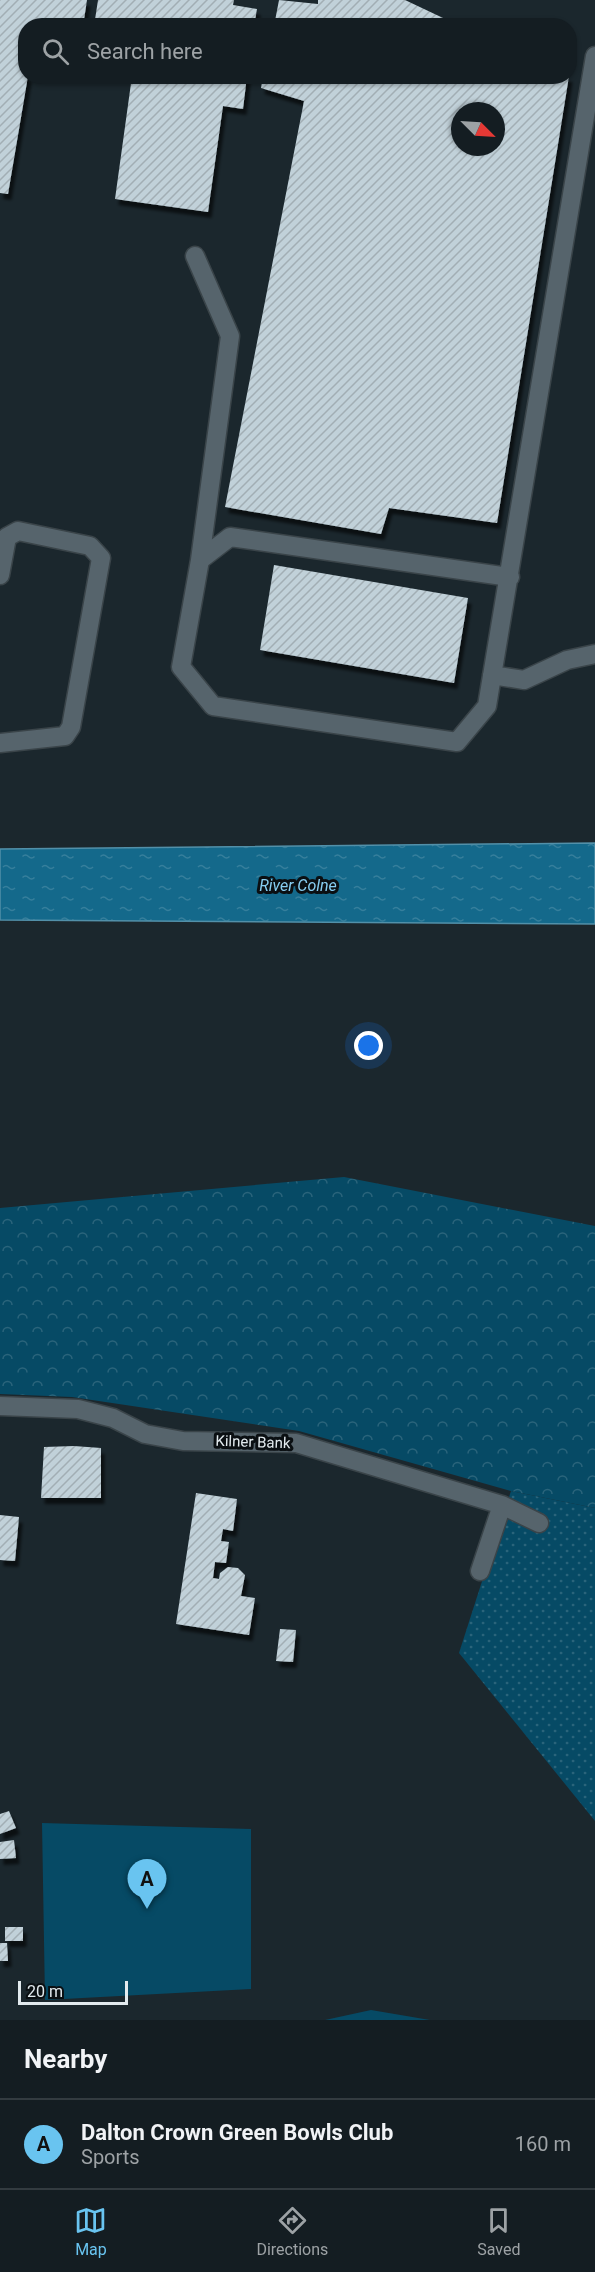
<!DOCTYPE html>
<html lang="en">
<head>
<meta charset="utf-8">
<style>
	body { margin:0; font-family:Roboto,sans-serif; background:#1d262a; color:#f1f3f6 }
	.compass { position:absolute; left:451px; top:102px; width:54px; height:54px; border-radius:50%; background:#141d22; box-shadow:0 2px 4px #0004; rotate:114deg }
	.scale { position:absolute; left:18px; bottom:15px; width:110px; box-sizing:border-box; padding-left:6px; border:3px solid #e2eaee; border-top:0; font-size:16px; line-height:21px; white-space:nowrap; color:#e2eaee; -webkit-text-stroke:4px #0a0f12; paint-order:stroke }
	.you { position:absolute; left:369px; top:1046px; width:21px; height:21px; margin:-15px; border:4px solid #fff; border-radius:50%; background:#1a73e8; box-shadow:0 0 0 9px #1a73e833 }
	.badge { display:grid; place-items:center; width:39px; height:39px; border-radius:50%; background:#69c4f0; color:#111; font-size:20px; font-weight:700 }
	.pin { position:absolute; translate:-50% -50px; filter:drop-shadow(0 2px 3px #0008) }
	.pin::after { content:''; position:absolute; top:32px; width:21px; height:18px; background:inherit; clip-path:polygon(0 0,100% 0,50% 100%) }
	.list { margin:0; padding:0; list-style:none }
	h2 { display:flex; justify-content:space-between; align-items:center; height:78px; margin:0; padding:0 24px; font-size:26px }
	h2 small { font-size:20px; font-weight:400; color:#9da2a5 }
	.list li { display:grid; grid-template-columns:39px 1fr auto; gap:18px; align-items:center; box-sizing:border-box; height:90px; padding:0 24px; border-top:2px solid #333b40 }
	.list b { display:block; font-size:22px; white-space:nowrap }
	.list p { margin:0; font-size:20px; white-space:nowrap; color:#9da2a5 }
	.list em { font-size:20px; font-style:normal; color:#9da2a5 }
	.icon { flex:none; width:33px; height:33px; fill:none; stroke:currentColor; stroke-width:2; stroke-linecap:round; stroke-linejoin:round }
	.map { position:relative; flex:none; width:595px; height:2020px; overflow:hidden }
	.search { position:absolute; background:#141d22; box-shadow:0 2px 4px #0004; left:18px; right:18px; top:18px; height:66px; display:flex; align-items:center; gap:15px; box-sizing:border-box; padding:0 21px; border-radius:24px; color:#9da2a5; font-size:22px }
	.sheet { height:168px; background:#141d22 }
	nav { display:flex; justify-content:space-around; align-items:center; box-sizing:border-box; height:84px; border-top:2px solid #333b40; background:#141d22; font-size:16px; color:#9da2a5 }
	nav a { display:grid; justify-items:center; gap:3px }
	nav .on { color:#69c4f0 }
	.map>svg:first-child { display:block }
	.grass { fill:url(#grass-dots) }
	.forest { fill:url(#forest-crowns) }
	.pitch { fill:#064a65 }
	.water { fill:url(#water-ripples); stroke:#5290a9; stroke-width:1.5 }
	.building { fill:url(#building-hatch); fill-rule:evenodd; filter:url(#shadow) }
	.lines { fill:none; stroke-linecap:round; stroke-linejoin:round }
	.lane-casing { stroke:#3a4449; stroke-width:21 }
	.street-casing { stroke:#3a4449; stroke-width:21 }
	.lane { stroke:#56646c; stroke-width:18 }
	.street { stroke:#56646c; stroke-width:18 }
	.labels { text-anchor:middle; dominant-baseline:central; stroke-width:6; stroke-linejoin:round; paint-order:stroke }
	.street-label { font-size:15px; fill:#e2eaee; stroke:#0a0f12 }
	.water-label { font-size:16px; font-style:italic; fill:#87cef2; stroke:#0a0f12 }
</style>
</head>
<body>
<div class="map">
<svg width="595" height="2020" viewBox="0 0 595 2020">
	<defs>
		<pattern id="grass-dots" width="8" height="8" patternUnits="userSpaceOnUse" patternTransform="scale(1.5)"><rect width="8" height="8" fill="#064a65"/><path d="M2 2h.1M6 6h.1" fill="none" stroke="#2a647b" stroke-width="1.8" stroke-linecap="round"/></pattern>
		<pattern id="forest-crowns" width="20" height="18" patternUnits="userSpaceOnUse" patternTransform="scale(1.5)"><rect width="20" height="18" fill="#064a65"/><path d="M2 6a3 3 0 1 1 6 0M12 15a3 3 0 1 1 6 0" fill="none" stroke="#2a647b"/></pattern>
		<pattern id="water-ripples" width="26" height="14" patternUnits="userSpaceOnUse" patternTransform="scale(1.5)"><rect width="26" height="14" fill="#14698b"/><path d="M2 4q2-2 4 0t4 0M15 11q2-2 4 0t4 0" fill="none" stroke="#367f9c"/></pattern>
		<pattern id="building-hatch" width="6" height="6" patternUnits="userSpaceOnUse" patternTransform="scale(1.5)"><rect width="6" height="6" fill="#c1d1d9"/><path d="M-1 1l2-2M0 6l6-6M5 7l2-2" fill="none" stroke="#a2aeb4"/></pattern>
		<filter id="shadow"><feDropShadow dx="3.5" dy="6" stdDeviation="1.5" flood-color="#0009"/></filter>
	</defs>
	<rect width="100%" height="100%" fill="#1b272d"/>
	<path class="grass" d="M511,1491L595,1508V1821L459,1653Z"/>
	<path class="forest" d="M344,1177L595,1226V1508L511,1491L299,1431L72,1397L0,1394V1208Z"/>
	<path class="pitch" d="M42,1823L251,1829V1989L45,2000Z
		M371,2010L430,2020H325Z"/>
	<path class="water" d="M595,843V924L0,920V849Z"/>
	<path class="building" d="M0,0H87L83,26H26V76H28L8,194L0,193Z
		M98,0H234L233,5L257,9L254,26H94Z
		M279,0L318,4V0H405L460,26H274Z
		M132,76H247L243,109L223,106L208,212L115,199Z
		M263,76H569L497,523L389,508L381,534L225,507L304,101L261,88ZM460,111H496V147H460Z
		M274,565L468,598L454,683L260,650Z
		M74,1446L101,1448V1498H41L44,1447Z
		M196,1493L237,1499L233,1531L223,1529L221,1541L229,1542L226,1563L215,1562L213,1578L219,1579L220,1573L228,1567L238,1568L245,1575L241,1596L255,1598L249,1635L176,1624Z
		M0,1515L19,1517L15,1561L0,1560Z
		M280,1629L296,1630L293,1662L276,1661Z
		M9,1811L16,1828L0,1834V1814Z
		M14,1840L16,1858L0,1859V1842Z
		M5,1927H23V1941H5Z
		M0,1943H7L8,1961H0Z"/>
	<g class="lines">
		<g class="lane-casing">
			<path id="lane" d="M195,256L230,336L200,560
				M0,575L7,537L18,531L90,546L101,558L71,727L65,736L0,743
				M510,577L230,537L200,560L181,667L213,706L457,742L487,706L595,56
				M492,675L524,680L567,660L595,654"/>
		</g>
		<g class="street-casing">
			<path id="street" d="M0,1406L78,1409L113,1418L145,1434L183,1441L296,1443L502,1505L539,1523
				M480,1571L502,1505"/>
		</g>
		<use href="#lane" class="lane"/>
		<use href="#street" class="street"/>
	</g>
	<g class="labels">
		<g class="street-label">
			<text transform="translate(253 1442) rotate(2)">Kilner Bank</text>
		</g>
		<g class="water-label">
			<text x="298" y="885">River Colne</text>
		</g>
	</g>
</svg>
<svg class="compass" viewBox="-18 -18 36 36"><path d="M0-13l5 13h-10z" fill="#e53935"/><path d="M0 13l5-13h-10z" fill="#9da2a5"/></svg>
<div class="scale">20 m</div>
<div class="you"></div>
<div class="pin badge" style="left:147px;top:1909px">A</div>
<div class="search"><svg class="icon" aria-label="search" viewBox="0 0 24 24"><circle cx="10" cy="10" r="6"/><path d="M15 15l6 6"/></svg>Search here</div>
</div>
<section class="sheet">
<h2>Nearby<small></small></h2>
<ul class="list">
<li><span class="badge">A</span><div><b>Dalton Crown Green Bowls Club</b><p>Sports</p></div><em>160 m</em></li>
</ul>
</section>
<nav>
<a class="on"><svg class="icon" aria-label="map" viewBox="0 0 24 24"><path d="M3 6l6-2 6 2 6-2v14l-6 2-6-2-6 2zM9 4v14M15 6v14"/></svg>Map</a>
<a><svg class="icon" aria-label="directions" viewBox="0 0 24 24"><path d="M12 3l9 9-9 9-9-9zM9 14v-3h6M13 9l2 2-2 2"/></svg>Directions</a>
<a><svg class="icon" aria-label="saved" viewBox="0 0 24 24"><path d="M7 4h10v16l-5-4-5 4z"/></svg>Saved</a>
</nav>
</body>
</html>
